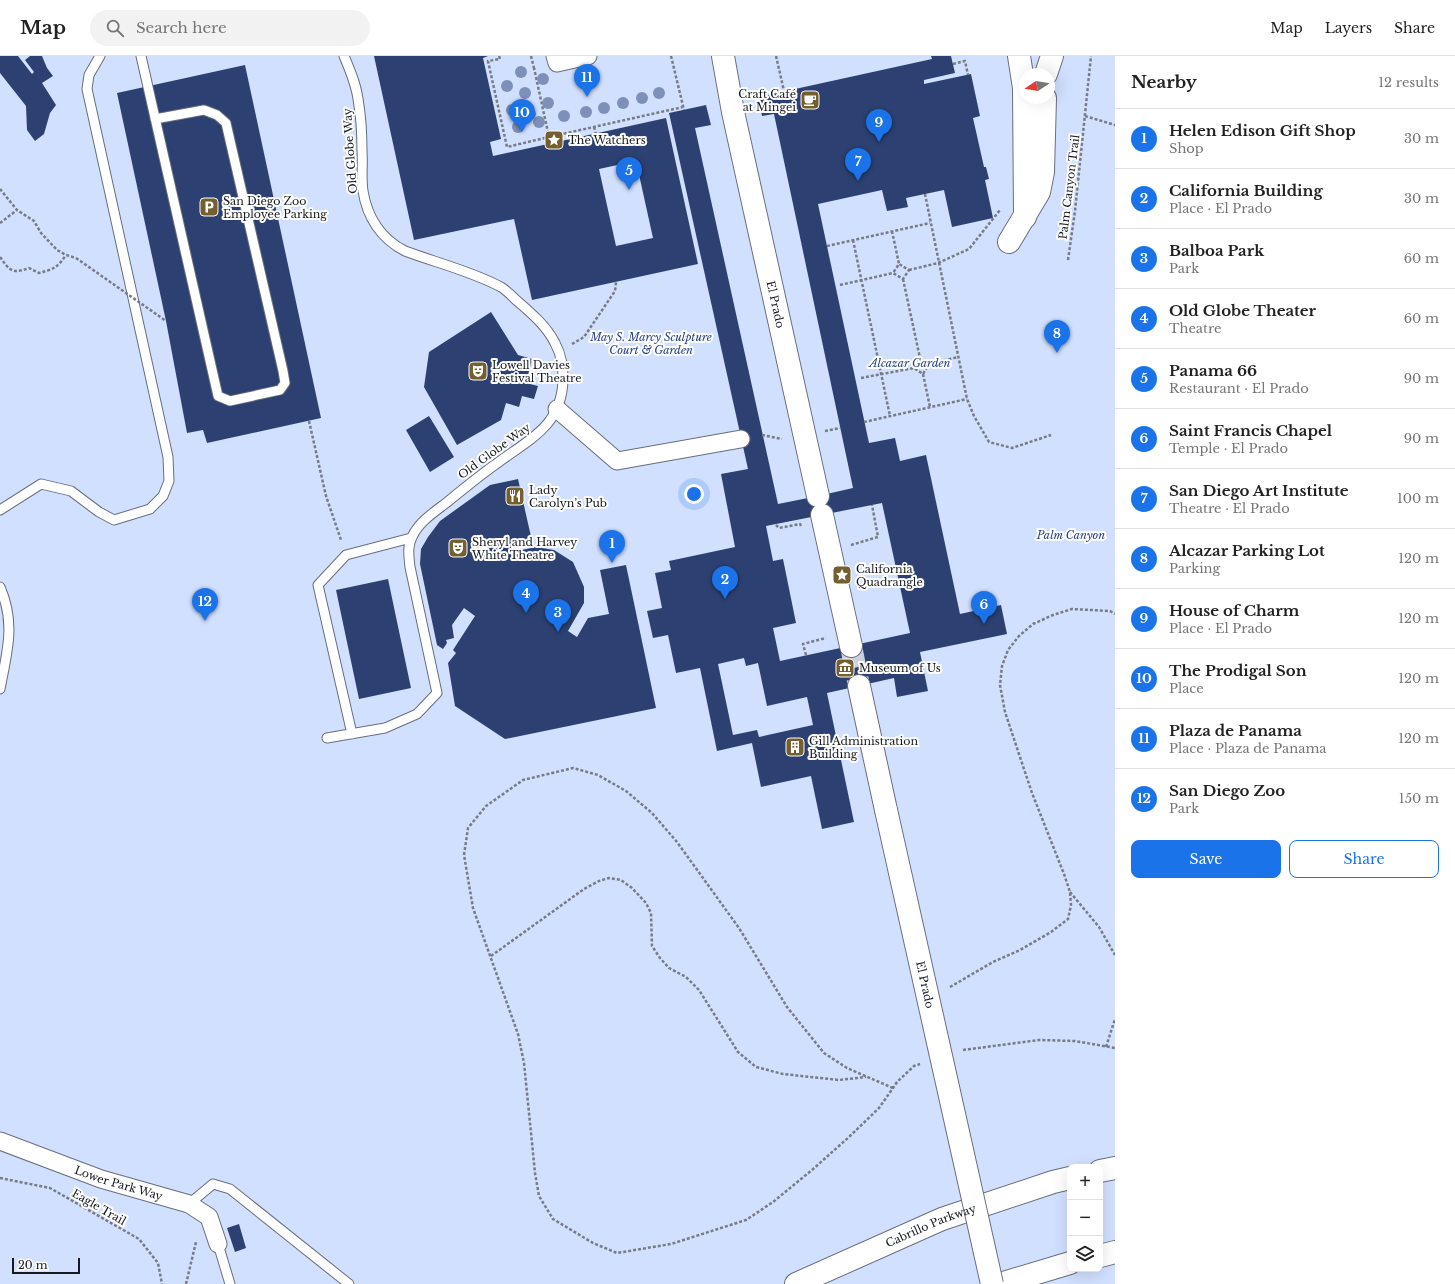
<!DOCTYPE html>
<html lang="en">
<head>
<meta charset="utf-8">
<style>
	body { margin:0; font-family:"Libre Baskerville",serif; background:#f2f2f2; color:#222 }
	.controls { position:absolute; right:12px; bottom:12px; display:grid; overflow:hidden; border-radius:8px; box-shadow:0 4px 16px #0002 }
	.controls button { width:36px; height:36px; display:grid; place-items:center; padding:0; border:0; border-bottom:1px solid #e0e0e0; background:#fff; color:#222; font:20px sans-serif }
	.compass { position:absolute; left:1019px; top:12px; width:36px; height:36px; border-radius:50%; background:#fff; box-shadow:0 4px 16px #0002; rotate:258deg }
	.scale { position:absolute; left:12px; bottom:10px; width:68px; box-sizing:border-box; padding-left:4px; border:2px solid #16191e; border-top:0; font-size:11px; line-height:14px; white-space:nowrap; color:#16191e; -webkit-text-stroke:3px #fdfdfd; paint-order:stroke }
	.you { position:absolute; left:694px; top:438px; width:14px; height:14px; margin:-10px; border:3px solid #fff; border-radius:50%; background:#1a73e8; box-shadow:0 0 0 6px #1a73e833 }
	.badge { display:grid; place-items:center; width:26px; height:26px; border-radius:50%; background:#1a73e8; color:#fff; font-size:13px; font-weight:700 }
	.pin { position:absolute; translate:-50% -33px; filter:drop-shadow(0 1px 2px #0008) }
	.pin::after { content:''; position:absolute; top:21px; width:14px; height:12px; background:inherit; clip-path:polygon(0 0,100% 0,50% 100%) }
	.list { margin:0; padding:0; list-style:none }
	h2 { display:flex; justify-content:space-between; align-items:center; height:52px; margin:0; padding:0 16px; font-size:17px }
	h2 small { font-size:13px; font-weight:400; color:#767676 }
	.list li { display:grid; grid-template-columns:26px 1fr auto; gap:12px; align-items:center; box-sizing:border-box; height:60px; padding:0 16px; border-top:1px solid #e0e0e0 }
	.list b { display:block; font-size:15px; white-space:nowrap }
	.list p { margin:0; font-size:13px; white-space:nowrap; color:#767676 }
	.list em { font-size:13px; font-style:normal; color:#767676 }
	.actions { display:flex; gap:8px; padding:12px 16px }
	.actions a { flex:1; padding:9px 0; border:1px solid #1a73e8; border-radius:8px; text-align:center; font-size:14px; color:#1a73e8 }
	.actions .main { background:#1a73e8; color:#fff }
	.icon { flex:none; width:22px; height:22px; fill:none; stroke:currentColor; stroke-width:2; stroke-linecap:round; stroke-linejoin:round }
	.map { position:relative; flex:none; width:1115px; height:1228px; overflow:hidden }
	header { display:flex; align-items:center; gap:24px; box-sizing:border-box; height:56px; padding:0 20px; background:#fff; border-bottom:1px solid #e0e0e0 }
	header strong { font-size:19px }
	nav { display:flex; gap:22px; margin-inline-start:auto; font-size:14px }
	.search { width:280px; height:36px; background:#f2f2f2; display:flex; align-items:center; gap:10px; box-sizing:border-box; padding:0 14px; border-radius:22px; color:#767676; font-size:15px }
	main { display:flex }
	aside { flex:1; background:#fff }
	.map>svg:first-child { display:block }
	.green { fill:#d1e0ff; fill-rule:evenodd }
	.building { fill:#2c4171; fill-rule:evenodd }
	.lines { fill:none; stroke-linecap:round; stroke-linejoin:round }
	.secondary-tunnel { stroke:#cad0dc; stroke-width:22; stroke-dasharray:22 11; stroke-linecap:butt }
	.lane-casing { stroke:#686e7c; stroke-width:11 }
	.street-casing { stroke:#686e7c; stroke-width:19 }
	.secondary-casing { stroke:#686e7c; stroke-width:24 }
	.highway-casing { stroke:#686e7c; stroke-width:24 }
	.path { stroke:#777c84; stroke-width:2.5; stroke-dasharray:3 2; stroke-linecap:butt }
	.lane { stroke:#fff; stroke-width:9 }
	.street { stroke:#fff; stroke-width:17 }
	.secondary { stroke:#fff; stroke-width:22 }
	.highway { stroke:#fff; stroke-width:22 }
	.secondary-bridge-casing { stroke:#686e7c; stroke-width:24; stroke-linecap:butt }
	.path-bridge { stroke:#777c84; stroke-width:2.5; stroke-dasharray:3 2; stroke-linecap:butt }
	.secondary-bridge { stroke:#fff; stroke-width:22 }
	.tree { fill:#7e90ba }
	.labels { text-anchor:middle; dominant-baseline:central; stroke-width:4; stroke-linejoin:round; paint-order:stroke }
	.poi-label { font-size:11px; fill:#16191e; stroke:#fdfdfd; text-anchor:start }
	.street-label { font-size:11px; fill:#16191e; stroke:#fdfdfd }
	.park-label { font-size:11px; font-style:italic; fill:#264184; stroke:#fdfdfd }
</style>
</head>
<body>
<header>
<strong>Map</strong>
<div class="search"><svg class="icon" aria-label="search" viewBox="0 0 24 24"><circle cx="10" cy="10" r="6"/><path d="M15 15l6 6"/></svg>Search here</div>
<nav><a>Map</a><a>Layers</a><a>Share</a></nav>
</header>
<main>
<div class="map">
<svg width="1115" height="1228" viewBox="0 0 1115 1228">
	<rect width="100%" height="100%" fill="#eaf0fd"/>
	<path class="green" d="M0,0H1115V1228H0ZM1025,18H1049V42H1025ZM1070,1111H1100V1213H1070Z"/>
	<path class="building" d="M0,0H18L32,18L34,16L25,4L30,0H42L47,12L53,20L42,27L56,49L50,57L44,78L35,85L27,74L26,50L0,17Z
		M374,0H488L483,2L501,83L490,86L493,100L666,62L698,208L532,244L514,163L414,184ZM636,105L653,182L616,190L599,113Z
		M931,0H951L955,17L924,24V28L971,18L980,60L973,62L984,111H986L989,123L985,124L993,162L952,171L944,134L906,142L908,151L887,155L882,134L818,148L869,387L895,382L900,405L926,399L960,558L1001,549L1007,578L920,596L928,635L897,641L894,622L827,637L854,766L822,773L811,720L761,731L752,687L717,695L700,612L676,617L668,579L653,582L647,555L662,552L655,517L671,514L669,505L735,491L721,418L748,413L669,57L706,49L711,69L695,72L778,448L818,440L853,432L774,58L762,60L758,41L932,3ZM882,447L910,577L780,605L773,572L796,567L783,503L773,505L766,470ZM744,602L746,610L758,607L767,650L807,641L813,669L759,681L757,674L733,679L718,608Z
		M245,9L321,362L207,387L203,374L187,377L166,265L117,37Z
		M491,256L518,299L532,303L526,327L538,330L534,343L522,340L519,351L506,347L501,364L457,389L424,331L429,296Z
		M429,360L454,401L430,416L406,374Z
		M518,423L532,485L511,490V501L517,495L536,491L554,494L573,506L584,531V547L568,575L577,581L588,562L609,558L600,514L626,509L656,652L505,683L455,650L448,607L456,597L453,594L475,560L464,552L452,569L454,582L446,584L447,587L443,593L437,589L420,508L421,493L428,481L440,465L490,429Z
		M388,523L411,632L359,643L336,534Z
		M239,1168L246,1192L235,1196L227,1172Z"/>
	<g class="lines">
		<path class="secondary-tunnel" d="M851,590L859,630"/>
		<g class="lane-casing">
			<path id="lane" d="M141,0L218,340L230,345L280,334L285,327L283,315L226,67L217,59L204,54L155,63
				M0,454L41,428L71,435L99,456L114,464L150,453L163,440L169,425L168,401L87,33L89,19L100,0
				M0,531C16,568 7,596 0,633
				M352,678L318,529L346,499L411,482
				M327,682L385,672L417,658L437,637L410,511C409,501 407,491 412,481C419,466 433,457 446,447C462,434 479,420 496,408C528,384 561,371 563,325C563,311 562,300 555,287C546,269 530,256 515,243C511,239 506,234 501,231C471,215 437,207 405,195C381,183 367,161 363,135C361,122 363,108 362,95C362,78 361,60 358,43C356,28 350,14 344,0
				M189,1148L213,1128L230,1133L349,1228
				M218,1188L230,1228"/>
		</g>
		<g class="street-casing">
			<g id="street">
				<path d="M555,0L557,7L588,0"/>
				<path d="M557,353L617,405L741,383"/>
				<path id="s1" d="M0,1085L101,1123L189,1148L209,1161L218,1188"/>
			</g>
		</g>
		<g class="secondary-casing">
			<g id="secondary">
				<path id="s2" d="M723,0L733,56L818,440"/>
				<path d="M1019,0L1024,32L1025,161"/>
				<path d="M1046,18L1052,0"/>
				<path d="M1009,186L1039,136L1043,116L1045,42"/>
				<path d="M822,459L851,590"/>
				<path d="M859,630L886,754"/>
			</g>
		</g>
		<g class="highway-casing">
			<g id="highway">
				<path d="M1100,1115L1115,1112"/>
				<path d="M1100,1200L1115,1196"/>
				<path id="s3" d="M796,1228L942,1163L1053,1126L1070,1122"/>
				<path d="M1000,1228L1070,1207"/>
			</g>
		</g>
		<path class="path" d="M499,0L500,3L488,5L507,91L549,81L534,12
			M531,0L534,12H535
			M671,0L684,54
			M776,0L784,35
			M953,8L965,5L968,19
			M1085,60L1115,69
			M594,71L596,78
			M549,81L683,51
			M0,133L17,154L34,165L41,177L57,194L66,199L76,202
			M925,138L967,343L974,360L989,386L1012,392L1051,379
			M0,167L17,154
			M892,175L899,208
			M853,184L890,360
			M827,190L930,167
			M0,201C10,215 12,218 29,212L39,217C54,213 57,212 66,199
			M1068,204L1075,155L1091,0
			M909,214L938,207L969,193L1000,154
			M903,223L920,302
			M840,229L893,217L903,223L909,214L899,208L893,217
			M572,288L584,281L615,235L616,226
			M929,308L958,301
			M923,318L930,351
			M861,322L914,312L923,318L929,308L920,302L914,312
			M309,365L326,440L341,484
			M864,366L967,343
			M825,375L840,372
			M762,379L782,383
			M776,469L779,472L800,468L801,470
			M851,489L878,481L872,449
			M806,599L803,588L826,582
			M1070,836L1099,871L1115,899
			M491,900L584,833L599,825L609,822L621,824L632,832L646,847L651,857L652,890L660,902L669,912L686,921L699,934L738,996L756,1011L783,1018L839,1024L866,1021
			M950,931L993,906L1020,894L1051,876L1068,863L1071,849L1070,836L1064,818L1032,737L1005,656L1000,629L1002,610L1008,594L1019,580L1033,568L1053,559L1072,553L1110,555L1115,558
			M1106,991L1115,963
			M963,994L1039,984L1075,985L1115,992
			M893,1032L847,1012L824,997L787,951L739,872L677,786L652,757L626,735L598,719L573,712L523,724L486,750L468,772L464,799L473,852L518,978L524,1007L535,1117L539,1140L553,1163L593,1187L617,1197L671,1188L746,1164L773,1146L812,1114L849,1081L879,1052L893,1032L897,1026L914,1010L920,1008
			M0,1122L50,1132L139,1183L158,1207L162,1228
			M186,1228L196,1186"/>
		<use href="#lane" class="lane"/>
		<use href="#street" class="street"/>
		<use href="#secondary" class="secondary"/>
		<use href="#highway" class="highway"/>
		<g class="secondary-bridge-casing">
			<g id="secondary-bridge">
				<path id="s4" d="M886,754L992,1228"/>
			</g>
		</g>
		<path class="path-bridge" d="M76,202L166,265"/>
		<use href="#secondary-bridge" class="secondary-bridge"/>
	</g>
	<g class="tree">
		<circle cx="521" cy="16" r="6"/>
		<circle cx="543" cy="23" r="6"/>
		<circle cx="507" cy="30" r="6"/>
		<circle cx="525" cy="37" r="6"/>
		<circle cx="659" cy="37" r="6"/>
		<circle cx="642" cy="42" r="6"/>
		<circle cx="548" cy="47" r="6"/>
		<circle cx="623" cy="47" r="6"/>
		<circle cx="604" cy="52" r="6"/>
		<circle cx="512" cy="54" r="6"/>
		<circle cx="586" cy="56" r="6"/>
		<circle cx="530" cy="58" r="6"/>
		<circle cx="564" cy="60" r="6"/>
		<circle cx="539" cy="66" r="6"/>
		<circle cx="518" cy="71" r="6"/>
	</g>
	<defs>
		<g id="cafe-square" transform="scale(1)"><rect x="-9" y="-9" width="18" height="18" rx="4" fill="#755f2e" stroke="#fdfdfd"/><path d="M-5.5-4.5H6V0H3Q3 3.5 0 3.5H-2.5Q-5.5 3.5-5.5 0ZM3-3.2v2h1.7v-2ZM-6 4.5H4V6H-6Z" fill="#fff"/></g>
		<g id="sight-square" transform="scale(1)"><rect x="-9" y="-9" width="18" height="18" rx="4" fill="#755f2e" stroke="#fdfdfd"/><path d="M0-6L1.8-2.2L6-1.7L2.9 1.2L3.7 5.4L0 3.3L-3.7 5.4L-2.9 1.2L-6-1.7L-1.8-2.2Z" fill="#fff"/></g>
		<g id="parking-square" transform="scale(1)"><rect x="-9" y="-9" width="18" height="18" rx="4" fill="#755f2e" stroke="#fdfdfd"/><path d="M-3.5-5.5H1a3.5 3.5 0 0 1 0 7H-1V5.5H-3.5ZM-1-3.4V-.6H.8a1.4 1.4 0 0 0 0-2.8Z" fill="#fff"/></g>
		<g id="theatre-square" transform="scale(1)"><rect x="-9" y="-9" width="18" height="18" rx="4" fill="#755f2e" stroke="#fdfdfd"/><path d="M-5-5.5Q0-4 5-5.5V0Q5 5 0 6Q-5 5-5 0ZM-3.3-2.5H-1v1.5H-3.3ZM1-2.5H3.3v1.5H1ZM-2.8 1Q0 5.5 2.8 1Z" fill="#fff"/></g>
		<g id="restaurant-square" transform="scale(1)"><rect x="-9" y="-9" width="18" height="18" rx="4" fill="#755f2e" stroke="#fdfdfd"/><path d="M-5-6h1v4h1v-4h1v4h1v-4h1v5L-1.5 .5V6h-2V.5L-5-1ZM5-6V6H3V1.5H1.5Q1.5-4 5-6Z" fill="#fff"/></g>
		<g id="museum-square" transform="scale(1)"><rect x="-9" y="-9" width="18" height="18" rx="4" fill="#755f2e" stroke="#fdfdfd"/><path d="M0-6L6-3V-2H-6V-3ZM-5-1h2V3h-2ZM-1-1h2V3h-2ZM3-1h2V3H3ZM-6 4H6V6H-6Z" fill="#fff"/></g>
		<g id="building-square" transform="scale(1)"><rect x="-9" y="-9" width="18" height="18" rx="4" fill="#755f2e" stroke="#fdfdfd"/><path d="M-4-6H4V6H1V3H-1V6H-4ZM-2.5-4.3h1.7v1.8h-1.7ZM.8-4.3h1.7v1.8H.8ZM-2.5-1h1.7V.8h-1.7ZM.8-1h1.7V.8H.8Z" fill="#fff"/></g>
	</defs>
	<g fill-rule="evenodd">
		<use href="#cafe-square" x="810" y="44"/>
		<use href="#sight-square" x="554" y="84"/>
		<use href="#parking-square" x="209" y="151"/>
		<use href="#theatre-square" x="478" y="315"/>
		<use href="#restaurant-square" x="515" y="440"/>
		<use href="#theatre-square" x="458" y="492"/>
		<use href="#sight-square" x="842" y="519"/>
		<use href="#museum-square" x="845" y="612"/>
		<use href="#building-square" x="795" y="691"/>
	</g>
	<g class="labels">
		<g class="poi-label">
			<text x="796" y="38" text-anchor="end">Craft Café<tspan x="796" dy="13">at Mingei</tspan></text>
			<text x="568" y="84">The Watchers</text>
			<text x="223" y="145">San Diego Zoo<tspan x="223" dy="13">Employee Parking</tspan></text>
			<text x="492" y="309">Lowell Davies<tspan x="492" dy="13">Festival Theatre</tspan></text>
			<text x="529" y="434">Lady<tspan x="529" dy="13">Carolyn’s Pub</tspan></text>
			<text x="472" y="486">Sheryl and Harvey<tspan x="472" dy="13">White Theatre</tspan></text>
			<text x="856" y="513">California<tspan x="856" dy="13">Quadrangle</tspan></text>
			<text x="859" y="612">Museum of Us</text>
			<text x="809" y="685">Gill Administration<tspan x="809" dy="13">Building</tspan></text>
		</g>
		<g class="street-label">
			<text transform="translate(350 95) rotate(-94)">Old Globe Way</text>
			<text transform="translate(1069 131) rotate(-83)">Palm Canyon Trail</text>
			<text stroke="none"><textPath href="#s2" startOffset="254">El Prado</textPath></text>
			<text transform="translate(494 395) rotate(-36)">Old Globe Way</text>
			<text stroke="none"><textPath href="#s4" startOffset="179">El Prado</textPath></text>
			<text stroke="none"><textPath href="#s1" startOffset="126">Lower Park Way</textPath></text>
			<text transform="translate(99 1151) rotate(30)">Eagle Trail</text>
			<text stroke="none"><textPath href="#s3" startOffset="147">Cabrillo Parkway</textPath></text>
		</g>
		<g class="park-label">
			<text x="651" y="281">May S. Marcy Sculpture<tspan x="651" dy="13">Court &amp; Garden</tspan></text>
			<text x="910" y="307">Alcazar Garden</text>
			<text x="1071" y="479">Palm Canyon</text>
		</g>
	</g>
</svg>
<div class="controls">
<button>+</button>
<button>−</button>
<button><svg class="icon" aria-label="layers" viewBox="0 0 24 24"><path d="M12 4l9 5-9 5-9-5zM3 14l9 5 9-5"/></svg></button>
</div>
<svg class="compass" viewBox="-18 -18 36 36"><path d="M0-13l5 13h-10z" fill="#e53935"/><path d="M0 13l5-13h-10z" fill="#767676"/></svg>
<div class="scale">20 m</div>
<div class="you"></div>
<div class="pin badge" style="left:612px;top:507px">1</div>
<div class="pin badge" style="left:725px;top:543px">2</div>
<div class="pin badge" style="left:558px;top:576px">3</div>
<div class="pin badge" style="left:526px;top:557px">4</div>
<div class="pin badge" style="left:629px;top:134px">5</div>
<div class="pin badge" style="left:984px;top:568px">6</div>
<div class="pin badge" style="left:858px;top:125px">7</div>
<div class="pin badge" style="left:1057px;top:297px">8</div>
<div class="pin badge" style="left:879px;top:86px">9</div>
<div class="pin badge" style="left:522px;top:76px">10</div>
<div class="pin badge" style="left:587px;top:41px">11</div>
<div class="pin badge" style="left:205px;top:565px">12</div>
</div>
<aside>
<h2>Nearby<small>12 results</small></h2>
<ul class="list">
<li><span class="badge">1</span><div><b>Helen Edison Gift Shop</b><p>Shop</p></div><em>30 m</em></li>
<li><span class="badge">2</span><div><b>California Building</b><p>Place · El Prado</p></div><em>30 m</em></li>
<li><span class="badge">3</span><div><b>Balboa Park</b><p>Park</p></div><em>60 m</em></li>
<li><span class="badge">4</span><div><b>Old Globe Theater</b><p>Theatre</p></div><em>60 m</em></li>
<li><span class="badge">5</span><div><b>Panama 66</b><p>Restaurant · El Prado</p></div><em>90 m</em></li>
<li><span class="badge">6</span><div><b>Saint Francis Chapel</b><p>Temple · El Prado</p></div><em>90 m</em></li>
<li><span class="badge">7</span><div><b>San Diego Art Institute</b><p>Theatre · El Prado</p></div><em>100 m</em></li>
<li><span class="badge">8</span><div><b>Alcazar Parking Lot</b><p>Parking</p></div><em>120 m</em></li>
<li><span class="badge">9</span><div><b>House of Charm</b><p>Place · El Prado</p></div><em>120 m</em></li>
<li><span class="badge">10</span><div><b>The Prodigal Son</b><p>Place</p></div><em>120 m</em></li>
<li><span class="badge">11</span><div><b>Plaza de Panama</b><p>Place · Plaza de Panama</p></div><em>120 m</em></li>
<li><span class="badge">12</span><div><b>San Diego Zoo</b><p>Park</p></div><em>150 m</em></li>
</ul>
<div class="actions"><a class="main">Save</a><a>Share</a></div>
</aside>
</main>
</body>
</html>
